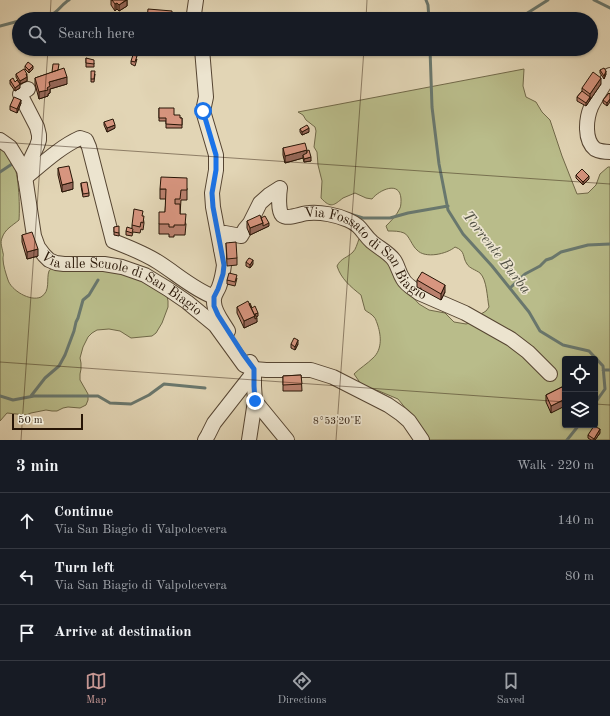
<!DOCTYPE html>
<html lang="en">
<head>
<meta charset="utf-8">
<style>
	body { margin:0; font-family:"Old Standard TT",serif; background:#242831; color:#f1f3f6 }
	.controls { position:absolute; right:12px; bottom:12px; display:grid; overflow:hidden; border-radius:4px; box-shadow:0 1px 3px #0004 }
	.controls button { width:36px; height:36px; display:grid; place-items:center; padding:0; border:0; border-bottom:1px solid #363941; background:#171b24; color:#f1f3f6; font:20px sans-serif }
	.scale { position:absolute; left:12px; bottom:10px; width:71px; box-sizing:border-box; padding-left:4px; border:2px solid #271506; border-top:0; font-size:11px; line-height:14px; white-space:nowrap; color:#271506; -webkit-text-stroke:3px #ece4cf; paint-order:stroke }
	.stop { position:absolute; width:12px; height:12px; margin:-9px; border:3px solid #1a73e8; border-radius:50%; background:#fff }
	.stop.end { background:#1a73e8; border-color:#fff; box-shadow:0 1px 4px #0008 }
	.list { margin:0; padding:0; list-style:none }
	h2 { display:flex; justify-content:space-between; align-items:center; height:52px; margin:0; padding:0 16px; font-size:17px }
	h2 small { font-size:13px; font-weight:400; color:#9ea1a6 }
	.list li { display:grid; grid-template-columns:26px 1fr auto; gap:12px; align-items:center; box-sizing:border-box; height:56px; padding:0 16px; border-top:1px solid #363941 }
	.list b { display:block; font-size:15px; white-space:nowrap }
	.list p { margin:0; font-size:13px; white-space:nowrap; color:#9ea1a6 }
	.list em { font-size:13px; font-style:normal; color:#9ea1a6 }
	.icon { flex:none; width:22px; height:22px; fill:none; stroke:currentColor; stroke-width:2; stroke-linecap:round; stroke-linejoin:round }
	.map { position:relative; flex:none; width:610px; height:440px; overflow:hidden }
	.search { position:absolute; background:#171b24; box-shadow:0 1px 3px #0004; left:12px; right:12px; top:12px; height:44px; display:flex; align-items:center; gap:10px; box-sizing:border-box; padding:0 14px; border-radius:22px; color:#9ea1a6; font-size:15px }
	.sheet { height:220px; background:#171b24 }
	nav { display:flex; justify-content:space-around; align-items:center; box-sizing:border-box; height:56px; border-top:1px solid #363941; background:#171b24; font-size:11px; color:#9ea1a6 }
	nav a { display:grid; justify-items:center; gap:2px }
	nav .on { color:#c59692 }
	.map>svg:first-child { display:block }
	.green { fill:#b9bc8a; stroke:#706848; fill-rule:evenodd }
	.lines { fill:none; stroke-linecap:round; stroke-linejoin:round }
	.stream { stroke:#69776d; stroke-width:3 }
	.minor-casing { stroke:#564532; stroke-width:16 }
	.minor { stroke:#ece4cf; stroke-width:14 }
	.wall { fill:#b9806d; stroke:#271506 }
	.shaded-wall { fill:#966859; stroke:#271506 }
	.building { fill:#d7957f; stroke:#271506 }
	.route { stroke:#1a73e8; stroke-width:5 }
	.ticks { fill:none; stroke:#271506; stroke-width:1; stroke-opacity:0.45 }
	.labels { text-anchor:middle; dominant-baseline:central; stroke-width:3.5; stroke-linejoin:round; paint-order:stroke }
	.street-label { font-size:14px; fill:#271506; stroke:#ece4cf }
	.water-label { font-size:15px; font-style:italic; fill:#4e4e42; stroke:#ece4cf }
	.ticks-label { font-size:10px; text-anchor:middle; fill:#271506; stroke:#ece4cf; stroke-width:3.5; stroke-linejoin:round; paint-order:stroke }
</style>
</head>
<body>
<div class="map">
<svg width="610" height="440" viewBox="0 0 610 440">
	<rect width="100%" height="100%" fill="#e2d5b5"/>
	<filter id="stains"><feTurbulence type="fractalNoise" baseFrequency=".005" numOctaves="4"/><feColorMatrix values="0 0 0 0 .2 0 0 0 0 .09 0 0 0 0 .02 0 0 0 .5 -.17"/></filter>
	<radialGradient id="worn" r=".72"><stop offset=".6" stop-color="#630" stop-opacity="0"/><stop offset="1" stop-color="#630" stop-opacity=".3"/></radialGradient>
	<path class="green" d="M524,69L523,86L526,97L536,102L542,112L550,120L562,156L577,194L588,193L596,185L600,174L608,167H610V440H428L411,415L398,399L379,391L365,387L361,384L354,374C360,368 367,364 373,358C383,349 381,334 377,323C376,321 376,319 374,317C372,314 367,312 365,310L361,295C351,287 341,279 337,266C341,258 347,258 353,252C356,249 357,244 359,239L364,240L384,256L403,286L419,304L429,310L445,313L454,322L466,324L473,322L481,314L486,311L489,307C487,297 487,280 480,273C476,270 469,268 467,264C462,257 466,251 455,247C447,254 425,259 417,250C412,246 409,235 404,233C400,231 393,231 388,231L386,226C391,221 397,215 400,208C401,206 401,202 401,199C400,180 379,190 372,199L366,198L355,193C351,195 347,196 343,198C334,205 331,209 321,198L322,181L318,165L317,152L314,147L316,131L315,127L306,120L303,115L298,112ZM565,359H595V425H565Z
		M0,147C4,151 8,154 11,158C19,169 20,206 19,220C12,226 5,229 2,238C0,243 2,247 3,253C4,256 3,255 3,259C3,265 6,274 8,280C11,290 30,302 41,297C51,291 46,279 49,271C50,269 52,268 53,267L122,270L167,296L168,301V307L162,323L156,333L152,336L131,338L120,331L109,329L97,330L92,333L88,337L83,347L80,358L81,363V369L80,374V380L88,394V400L86,405L80,408L68,407L63,408L57,411H52L46,410L31,413L26,415L7,413L0,421Z"/>
	<g class="lines">
		<path class="stream" d="M426,0L428,5L429,19
			M594,0L610,8
			M30,19C37,18 45,18 51,15C58,12 62,4 69,0
			M518,19L548,0
			M0,26L19,21
			M430,49L432,107L439,164L448,210L463,234L492,266L529,312L540,331L563,345L589,351L603,366L605,389L595,403
			M430,53L468,49
			M0,172L15,162
			M353,215L363,218H390L408,213L448,206
			M510,288L525,274L540,266L546,260L552,258L561,252L588,245L610,244
			M603,370H610
			M0,396L13,400L34,396H98L110,403L131,404L149,395L164,384L205,388
			M31,396L45,378L59,366L65,355L74,331L76,322L78,318L83,300L89,295L98,280
			M567,440L579,425"/>
		<g class="minor-casing">
			<g id="minor">
				<path d="M195,19L194,14L196,0"/>
				<path d="M202,49L206,97L203,111L216,155V170L212,193L213,207L224,265C223,273 222,279 219,287C217,292 213,296 214,302C214,312 223,322 228,331"/>
				<path d="M610,75C604,85 595,98 591,107C586,119 584,140 595,149C599,151 606,152 610,152"/>
				<path id="s1" d="M0,140L10,147L24,170L34,236L38,247L44,255L49,260L56,263L64,264H104L122,267L145,275L168,289L187,302L215,325L244,365L254,369L266,370H311L333,377L388,405L401,414L409,421L422,440"/>
				<path d="M24,170L28,165L37,146L39,140V135L37,127L20,94L28,89"/>
				<path d="M25,178C42,164 60,147 80,138L86,140L89,147L113,241C128,247 144,253 158,262C177,274 193,289 214,297"/>
				<path id="s2" d="M221,249L223,235L225,233L241,236L245,229L250,223L260,203L269,195L280,188C279,194 278,211 282,215C288,220 302,213 309,213C321,212 337,215 348,220C362,226 362,233 372,242C379,248 388,252 394,260C398,266 399,273 403,279C406,285 414,289 419,293L465,313L511,339L528,352L550,374"/>
				<path d="M255,401L287,440"/>
				<path d="M205,440L208,435L214,423L250,377L254,369"/>
				<path d="M249,440L255,401L254,386V369L250,362"/>
			</g>
		</g>
		<use href="#minor" class="minor"/>
	</g>
	<path class="wall" d="M111,0H127V6L119,11L117,9L115,11L111,5Z
		M132,49H140V54L132,53Z
		M86,58L94,63V67H86Z
		M137,59L135,66L131,64V61Z
		M25,66L33,69L29,73L25,69Z
		M59,70L67,84L50,89V93L48,94V96L39,99L35,84V78Z
		M600,70L606,74L604,79L600,73Z
		M16,74H27V81L20,84L16,77Z
		M95,74L94,82H91V79Z
		M10,80L20,88L15,91L10,84Z
		M601,84L586,106L577,101V97L582,91V88Z
		M609,93L607,106L603,103V100Z
		M21,103L17,113L10,110V106Z
		M159,108L180,118H182V128H166V121H159Z
		M104,122L115,128L107,132L104,125Z
		M300,129L309,132L302,135L300,132Z
		M283,148L307,151L311,161L304,162L303,158L285,163L283,155Z
		M58,168L73,189L62,192L58,175Z
		M576,175L589,179L583,185L576,178Z
		M81,183L89,193V196L83,197L81,186Z
		M187,188V200H181L180,214L186,224L185,235H174V237H169V234H159V224L165,212L166,199H160V189Z
		M143,216L144,223L143,230L141,229L140,233L133,232L132,236L126,235V231L132,228V225Z
		M261,218L269,226L250,235L247,228V221Z
		M114,227L119,233V236L114,235Z
		M22,235L38,256L27,259L22,242Z
		M226,243L237,258V265L227,266Z
		M246,262L253,264L250,268L246,266Z
		M237,278L235,286L227,284V280Z
		M417,280L445,292L441,300L417,287Z
		M249,304L258,316L256,317L257,322L244,328L237,313V307Z
		M291,344H298L295,350L291,348Z
		M301,375L302,391H283V376Z
		M562,387L551,413L546,402V395Z
		M600,433L595,440H591L588,438V435Z"/>
	<path class="shaded-wall" d="M127,0V6L119,11V5Z
		M117,3V9L115,11V4Z
		M33,66V69L29,73V70Z
		M606,71V74L604,79V76Z
		M27,77V81L20,84V81Z
		M67,77V84L50,89V93L48,94V96L39,99V92L47,88L49,82Z
		M601,78V84L590,100V94Z
		M20,84V88L15,91V88Z
		M590,97V100L586,106V103Z
		M610,99V102L607,106V103Z
		M21,100V103L17,113V109Z
		M115,125V128L107,132V128Z
		M309,128V132L302,135V132Z
		M307,150V157L303,155V158L285,163V156Z
		M311,157V161L304,162V159Z
		M589,176V179L583,185V182Z
		M73,182V189L62,192V185Z
		M263,223H269V226L250,235V228Z
		M38,249V256L27,259V252Z
		M253,260V264L250,268V265Z
		M445,285V292L441,300V294Z
		M258,313V316L255,318V314Z
		M255,316L257,318V322L244,328V321Z
		M298,340V344L295,350V347Z
		M565,399V406L551,413V406Z
		M600,429V433L595,440H594V439Z"/>
	<path class="building" d="M112,0H126L119,5L117,3L115,4Z
		M148,9L172,11V13L178,14L177,19H147Z
		M133,55L137,56L135,62L131,61Z
		M86,58L94,60V64L86,63Z
		M28,62L33,66L29,70L25,66Z
		M53,64H59L58,70L52,72Z
		M64,68L67,77L49,82L50,86L47,88L48,90L39,92L35,78Z
		M604,68L606,71L604,76L600,70Z
		M24,69L27,74H26L27,77L20,81L16,74Z
		M91,71H95L94,79H91Z
		M593,72L601,78L590,94L582,88Z
		M13,78L15,82L17,80L20,84L15,88L10,80Z
		M582,91L590,97L586,103L577,97Z
		M609,93L610,94V99L607,103L603,100Z
		M14,97L21,100L17,109L10,106Z
		M159,108H174V115H180V118H182V125L166,124V118H159Z
		M113,119L115,125L107,128L104,122Z
		M307,125L309,128L302,132L300,129Z
		M305,143L307,150L285,156L283,148Z
		M309,150L311,157L304,159L303,155L307,153V151Z
		M69,166L73,182L62,185L58,168Z
		M582,169L589,176L583,182L576,175Z
		M161,177L187,178V190H181L180,199H175V204H180V214H186L185,225H174V227H169V224H159V212H165L166,189H160Z
		M87,182L89,193L83,194L81,183Z
		M134,209L143,211L142,216H144L143,223L141,222L140,227L132,225Z
		M260,215L263,223L250,228L247,221Z
		M265,216L269,223L263,226V223L261,218Z
		M119,226V233L114,232V227Z
		M127,227L133,229L132,233L126,231Z
		M32,232L38,249L27,252L22,235Z
		M236,242L237,258L227,259L226,243Z
		M249,258L253,260L250,265L246,262Z
		M422,272L445,285L441,294L417,280Z
		M229,273L237,275L235,282L227,280Z
		M248,301L255,316L244,321L237,307Z
		M250,303L252,308L255,306L258,313L255,314L257,318L255,319V316L249,304Z
		M294,338L298,340L295,347L291,344Z
		M301,375L302,384L283,385V376Z
		M562,387L565,394V399L551,406L546,395Z
		M594,426L600,429L594,439L588,435Z"/>
	<g class="lines">
		<path class="route" d="M203,111L216,155V170L212,193L213,207L224,265L223,274L218,289L214,297V306L218,315L225,326L243,354L254,369V386L255,401"/>
	</g>
	<path class="ticks" d="M50,19L51,0M366,19L367,0M0,142L610,184M0,362L565,402M595,404L610,405M21,440L48,49M336,440L364,49"/>
	<g class="labels">
		<g class="street-label">
			<text stroke="none"><textPath href="#s2" startOffset="225">Via Fossato di San Biagio</textPath></text>
			<text stroke="none"><textPath href="#s1" startOffset="213">Via alle Scuole di San Biagio</textPath></text>
		</g>
		<g class="water-label">
			<text transform="translate(496 253) rotate(52)">Torrente Burba</text>
		</g>
	</g>
	<g class="ticks-label">
		<text x="337" y="424">8°53'20"E</text>
	</g>
	<rect width="100%" height="100%" filter="url(#stains)"/>
	<rect width="100%" height="100%" fill="url(#worn)"/>
</svg>
<div class="controls">
<button><svg class="icon" aria-label="locate" viewBox="0 0 24 24"><circle cx="12" cy="12" r="6"/><path d="M12 2v4M12 18v4M2 12h4M18 12h4"/></svg></button>
<button><svg class="icon" aria-label="layers" viewBox="0 0 24 24"><path d="M12 4l9 5-9 5-9-5zM3 14l9 5 9-5"/></svg></button>
</div>
<div class="scale">50 m</div>
<div class="stop" style="left:203px;top:111px"></div>
<div class="stop end" style="left:255px;top:401px"></div>
<div class="search"><svg class="icon" aria-label="search" viewBox="0 0 24 24"><circle cx="10" cy="10" r="6"/><path d="M15 15l6 6"/></svg>Search here</div>
</div>
<section class="sheet">
<h2>3 min<small>Walk · 220 m</small></h2>
<ul class="list">
<li><svg class="icon" aria-label="ahead" viewBox="0 0 24 24"><path d="M12 20V5M6 11l6-6 6 6"/></svg><div><b>Continue</b><p>Via San Biagio di Valpolcevera</p></div><em>140 m</em></li>
<li><svg class="icon" aria-label="left" viewBox="0 0 24 24"><path d="M17 20v-9H6M10 6l-5 5 5 5"/></svg><div><b>Turn left</b><p>Via San Biagio di Valpolcevera</p></div><em>80 m</em></li>
<li><svg class="icon" aria-label="arrive" viewBox="0 0 24 24"><path d="M6 21V4h12l-3 4 3 4H6"/></svg><div><b>Arrive at destination</b></div></li>
</ul>
</section>
<nav>
<a class="on"><svg class="icon" aria-label="map" viewBox="0 0 24 24"><path d="M3 6l6-2 6 2 6-2v14l-6 2-6-2-6 2zM9 4v14M15 6v14"/></svg>Map</a>
<a><svg class="icon" aria-label="directions" viewBox="0 0 24 24"><path d="M12 3l9 9-9 9-9-9zM9 14v-3h6M13 9l2 2-2 2"/></svg>Directions</a>
<a><svg class="icon" aria-label="saved" viewBox="0 0 24 24"><path d="M7 4h10v16l-5-4-5 4z"/></svg>Saved</a>
</nav>
</body>
</html>
